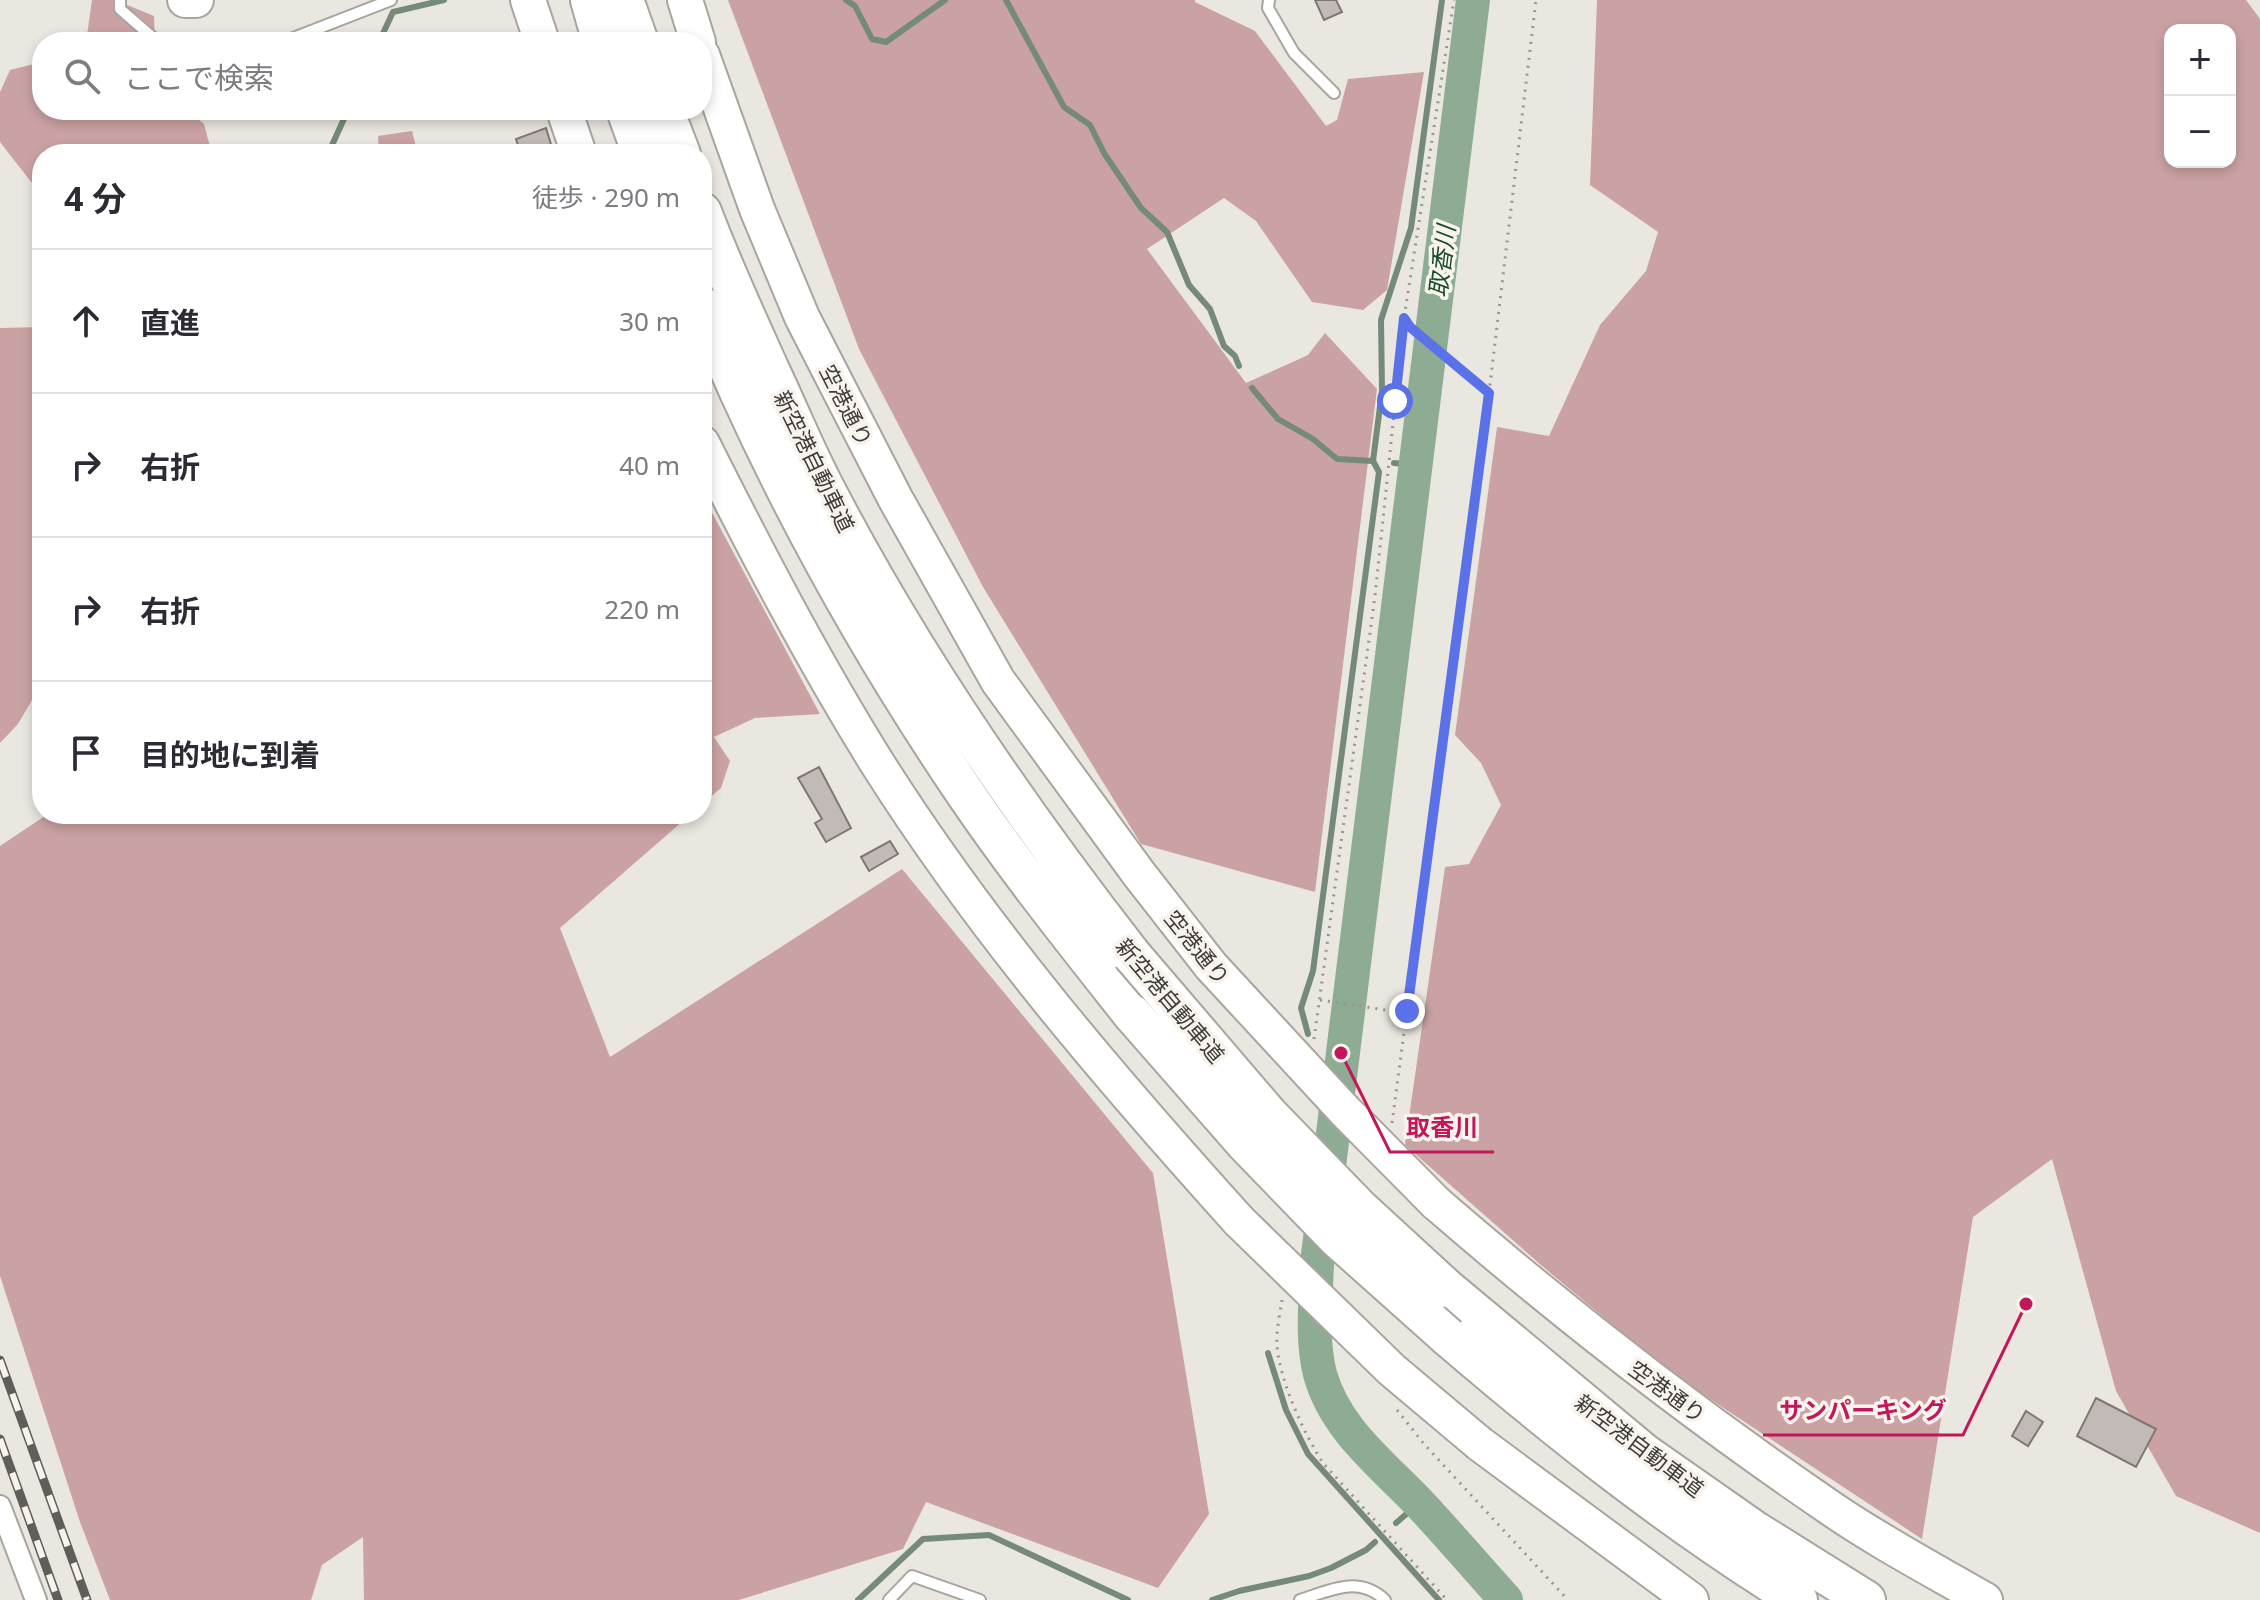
<!DOCTYPE html>
<html lang="ja">
<head>
<meta charset="utf-8">
<style>
	body { margin:0; font-family:"Noto Sans","Noto Sans JP",sans-serif; background:#f7f7f7; color:#2b2b33 }
	.controls { position:absolute; right:24px; top:24px; display:grid; overflow:hidden; border-radius:16px; box-shadow:0 4px 12px #0003 }
	.controls button { width:72px; height:72px; display:grid; place-items:center; padding:0; border:0; border-bottom:2px solid #e1e1e2; background:#fff; color:#2b2b33; font:40px sans-serif }
	.stop { position:absolute; width:24px; height:24px; margin:-18px; border:6px solid #5b71e7; border-radius:50%; background:#fff }
	.stop.end { background:#5b71e7; border-color:#fff; box-shadow:0 2px 8px #0008 }
	.list { margin:0; padding:0; list-style:none }
	h2 { display:flex; justify-content:space-between; align-items:center; height:104px; margin:0; padding:0 32px; font-size:34px }
	h2 small { font-size:26px; font-weight:400; color:#7c7c81 }
	.list li { display:grid; grid-template-columns:52px 1fr auto; gap:24px; align-items:center; box-sizing:border-box; height:144px; padding:0 32px; border-top:2px solid #e1e1e2 }
	.list b { display:block; font-size:30px; white-space:nowrap }
	.list em { font-size:26px; font-style:normal; color:#7c7c81 }
	.icon { flex:none; width:44px; height:44px; fill:none; stroke:currentColor; stroke-width:2; stroke-linecap:round; stroke-linejoin:round }
	.map { position:relative; flex:none; width:2260px; height:1600px; overflow:hidden }
	.search { position:absolute; background:#fff; box-shadow:0 4px 12px #0003; left:32px; top:32px; width:680px; height:88px; display:flex; align-items:center; gap:20px; box-sizing:border-box; padding:0 28px; border-radius:32px; color:#7c7c81; font-size:30px }
	.panel { position:absolute; background:#fff; box-shadow:0 4px 12px #0003; left:32px; top:144px; width:680px; height:680px; border-radius:32px }
	.map>svg:first-child { display:block }
	.forest { fill:#cba2a4; fill-rule:evenodd }
	.lines { fill:none; stroke-linecap:round; stroke-linejoin:round }
	.stream { stroke:#768a79; stroke-width:6 }
	.river { stroke:#8eac94; stroke-width:34 }
	.building { fill:#c2bab6; stroke:#7e7773; stroke-width:2 }
	.service-casing { stroke:#a8a59e; stroke-width:14 }
	.minor-casing { stroke:#a8a59e; stroke-width:24 }
	.trunk-casing { stroke:#a8a59e; stroke-width:38 }
	.motorway-casing { stroke:#a8a59e; stroke-width:42 }
	.path { stroke:#989591; stroke-width:3; stroke-dasharray:2 6; stroke-linecap:butt }
	.service { stroke:#fff; stroke-width:10 }
	.minor { stroke:#fff; stroke-width:20 }
	.trunk { stroke:#fff; stroke-width:34 }
	.motorway { stroke:#fff; stroke-width:38 }
	.rail-casing { stroke:#605e5b; stroke-width:9 }
	.rail { stroke:#f8f4ed; stroke-width:6; stroke-dasharray:18; stroke-linecap:butt }
	.trunk-bridge-casing { stroke:#a8a59e; stroke-width:38; stroke-linecap:butt }
	.motorway-bridge-casing { stroke:#a8a59e; stroke-width:42; stroke-linecap:butt }
	.trunk-bridge { stroke:#fff; stroke-width:34 }
	.motorway-bridge { stroke:#fff; stroke-width:38 }
	.route { stroke:#5b71e7; stroke-width:10 }
	.labels { text-anchor:middle; dominant-baseline:central; stroke-width:7; stroke-linejoin:round; paint-order:stroke }
	.street-label { font-size:22px; fill:#3d3b39; stroke:#f8f4ed }
	.water-label { font-size:24px; font-style:italic; fill:#1a4c2a; stroke:#f8f4ed }
	.leader { fill:none; stroke:#c2185b; stroke-width:3 }
	.callout-dot { fill:#c2185b; stroke:#f8f4ed; stroke-width:3 }
	.callout-label { font-size:24px; text-anchor:middle; font-weight:bold; fill:#c2185b; stroke:#f8f4ed; stroke-width:7; stroke-linejoin:round; paint-order:stroke }
</style>
</head>
<body>
<div class="map">
<svg width="2260" height="1600" viewBox="0 0 2260 1600">
	<rect width="100%" height="100%" fill="#eae7e0"/>
	<path class="forest" d="M92,0H115L154,16L155,42H86Z
		M728,0H1195V2L1255,31L1326,126L1337,120L1348,79L1424,72L1387,290L1363,310L1312,302L1256,221L1224,198L1147,249L1246,383L1308,355L1325,333L1377,389L1315,892L1141,844L983,587L859,349Z
		M1597,0H2246L2260,19V1533L2176,1496L2116,1391L2052,1159L1973,1217L1922,1539L1672,1374L1542,1266L1405,1145L1445,867L1469,864L1501,805L1481,763L1455,735L1497,427L1549,436L1600,325L1646,271L1658,232L1590,185ZM2170,30H2230V162H2170Z
		M42,62V110H188L204,124L212,154H42V196L0,142V92L10,70Z
		M412,131L418,154H379L378,136Z
		M42,327V683L18,724L0,743V328Z
		M702,494L820,714L755,718L714,737L730,761L721,788L702,804Z
		M48,814H691L560,928L610,1057L902,869L1153,1173L1209,1514L1158,1588L926,1502L903,1549L739,1600H364L363,1537L322,1565L311,1600H110L80,1522L0,1276V846Z"/>
	<g class="lines">
		<path class="stream" d="M846,0L855,6L872,39L886,42L945,0
			M1006,0L1064,107L1090,125L1104,153L1141,208L1167,232L1189,285L1210,309L1224,346L1235,356L1239,366
			M379,42L393,12L444,0
			M328,154L348,110
			M1252,388L1278,419L1313,439L1337,459L1373,461
			M1394,463L1414,465
			M1308,1034L1301,1008L1313,971L1379,472L1373,461L1382,391L1381,320L1411,228L1442,0
			M1268,1353L1286,1410L1308,1454L1439,1600
			M1396,1523L1419,1503
			M858,1600L923,1539L989,1535L1128,1600
			M1212,1600L1239,1591L1309,1576L1331,1568L1366,1550L1375,1542"/>
		<path class="river" d="M1473,0L1317,1263C1316,1299 1311,1339 1320,1374C1335,1429 1382,1464 1420,1504C1449,1535 1477,1568 1506,1600"/>
	</g>
	<path class="building" d="M1315,0H1336L1342,12L1324,20Z
		M546,128L554,154H521L516,139Z
		M819,767L851,828L826,842L815,823L822,819L798,778Z
		M890,841L898,854L869,871L861,857Z
		M2096,1398L2156,1429L2136,1467L2077,1436Z
		M2026,1411L2043,1422L2028,1446L2012,1436Z"/>
	<g class="lines">
		<g class="service-casing">
			<path id="service" d="M120,0V9L158,42
				M1269,0L1268,8L1294,53L1334,93
				M283,42L391,0
				M889,1600L912,1576L980,1600
				M1300,1600C1330,1590 1359,1575 1385,1600"/>
		</g>
		<g class="minor-casing">
			<path id="minor" d="M0,1506L36,1600"/>
		</g>
		<g class="trunk-casing">
			<path id="trunk" d="M185,0H196
				M528,0L542,42
				M685,0L698,42
				M702,55L757,209L802,317L895,498L998,681L1139,874L1211,966
				M564,110L579,154
				M702,443C757,553 814,662 879,766C983,930 1110,1078 1239,1221
				M1436,1203C1562,1312 1691,1413 1829,1507C1878,1541 1933,1570 1985,1600
				M1480,1444L1691,1600"/>
		</g>
		<g class="motorway-casing">
			<path id="motorway" d="M590,0L602,42
				M624,0L639,42
				M626,110L642,154
				M664,110L681,154
				M702,212C722,265 746,317 769,368C789,410 806,453 828,494C913,657 1018,809 1131,954
				M702,306C770,472 857,632 957,781C1011,862 1072,938 1132,1014
				M1446,1288L1644,1453L1754,1530L1866,1600
				M1448,1337C1560,1433 1672,1522 1798,1600"/>
		</g>
		<path class="path" d="M1405,319L1410,327L1489,393
			M1320,1000L1398,1012L1407,1011
			M1314,1039L1375,596L1404,318L1454,0
			M1392,1123L1489,393L1536,0
			M1282,1300C1280,1314 1276,1331 1277,1345C1279,1379 1304,1434 1323,1463L1447,1600
			M1397,1410L1424,1444L1568,1600"/>
		<use href="#service" class="service"/>
		<use href="#minor" class="minor"/>
		<use href="#trunk" class="trunk"/>
		<use href="#motorway" class="motorway"/>
		<g class="rail-casing">
			<path id="rail" d="M0,1360L87,1600
				M0,1439L58,1600"/>
		</g>
		<use href="#rail" class="rail"/>
		<g class="trunk-bridge-casing">
			<path id="trunk-bridge" d="M1211,966L1345,1111L1436,1203
				M1239,1221L1392,1370L1480,1444"/>
		</g>
		<g class="motorway-bridge-casing">
			<path id="motorway-bridge" d="M1131,954L1268,1114L1359,1208L1446,1288
				M1132,1014L1245,1143L1337,1238L1448,1337"/>
		</g>
		<use href="#trunk-bridge" class="trunk-bridge"/>
		<use href="#motorway-bridge" class="motorway-bridge"/>
	</g>
	<g class="lines">
		<path class="route" d="M1395,401L1404,318L1410,327L1489,393L1407,1011"/>
	</g>
	<g class="labels">
		<g class="street-label">
			<text transform="translate(847 405) rotate(63)">空港通り</text>
			<text transform="translate(815 461) rotate(64)">新空港自動車道</text>
			<text transform="translate(1198 947) rotate(51)">空港通り</text>
			<text transform="translate(1171 1000) rotate(50)">新空港自動車道</text>
			<text transform="translate(1668 1391) rotate(36)">空港通り</text>
			<text transform="translate(1640 1445) rotate(37)">新空港自動車道</text>
		</g>
		<g class="water-label">
			<text transform="translate(1441 261) rotate(-83)">取香川</text>
		</g>
	</g>
	<path class="leader" d="M1341 1053L1390 1152H1494M2026 1304L1963 1435H1763"/>
	<g class="callout-dot">
		<circle cx="1341" cy="1053" r="8"/>
		<circle cx="2026" cy="1304" r="8"/>
	</g>
	<g class="callout-label">
		<text x="1442" y="1136">取香川</text>
		<text x="1863" y="1419">サンパーキング</text>
	</g>
</svg>
<div class="controls">
<button>+</button>
<button>−</button>
</div>
<div class="stop" style="left:1395px;top:401px"></div>
<div class="stop end" style="left:1407px;top:1011px"></div>
<div class="search"><svg class="icon" aria-label="search" viewBox="0 0 24 24"><circle cx="10" cy="10" r="6"/><path d="M15 15l6 6"/></svg>ここで検索</div>
<section class="panel">
<h2>4 分<small>徒歩 · 290 m</small></h2>
<ul class="list">
<li><svg class="icon" aria-label="ahead" viewBox="0 0 24 24"><path d="M12 20V5M6 11l6-6 6 6"/></svg><div><b>直進</b></div><em>30 m</em></li>
<li><svg class="icon" aria-label="right" viewBox="0 0 24 24"><path d="M7 20v-9h11M14 6l5 5-5 5"/></svg><div><b>右折</b></div><em>40 m</em></li>
<li><svg class="icon" aria-label="right" viewBox="0 0 24 24"><path d="M7 20v-9h11M14 6l5 5-5 5"/></svg><div><b>右折</b></div><em>220 m</em></li>
<li><svg class="icon" aria-label="arrive" viewBox="0 0 24 24"><path d="M6 21V4h12l-3 4 3 4H6"/></svg><div><b>目的地に到着</b></div></li>
</ul>
</section>
</div>
</body>
</html>
